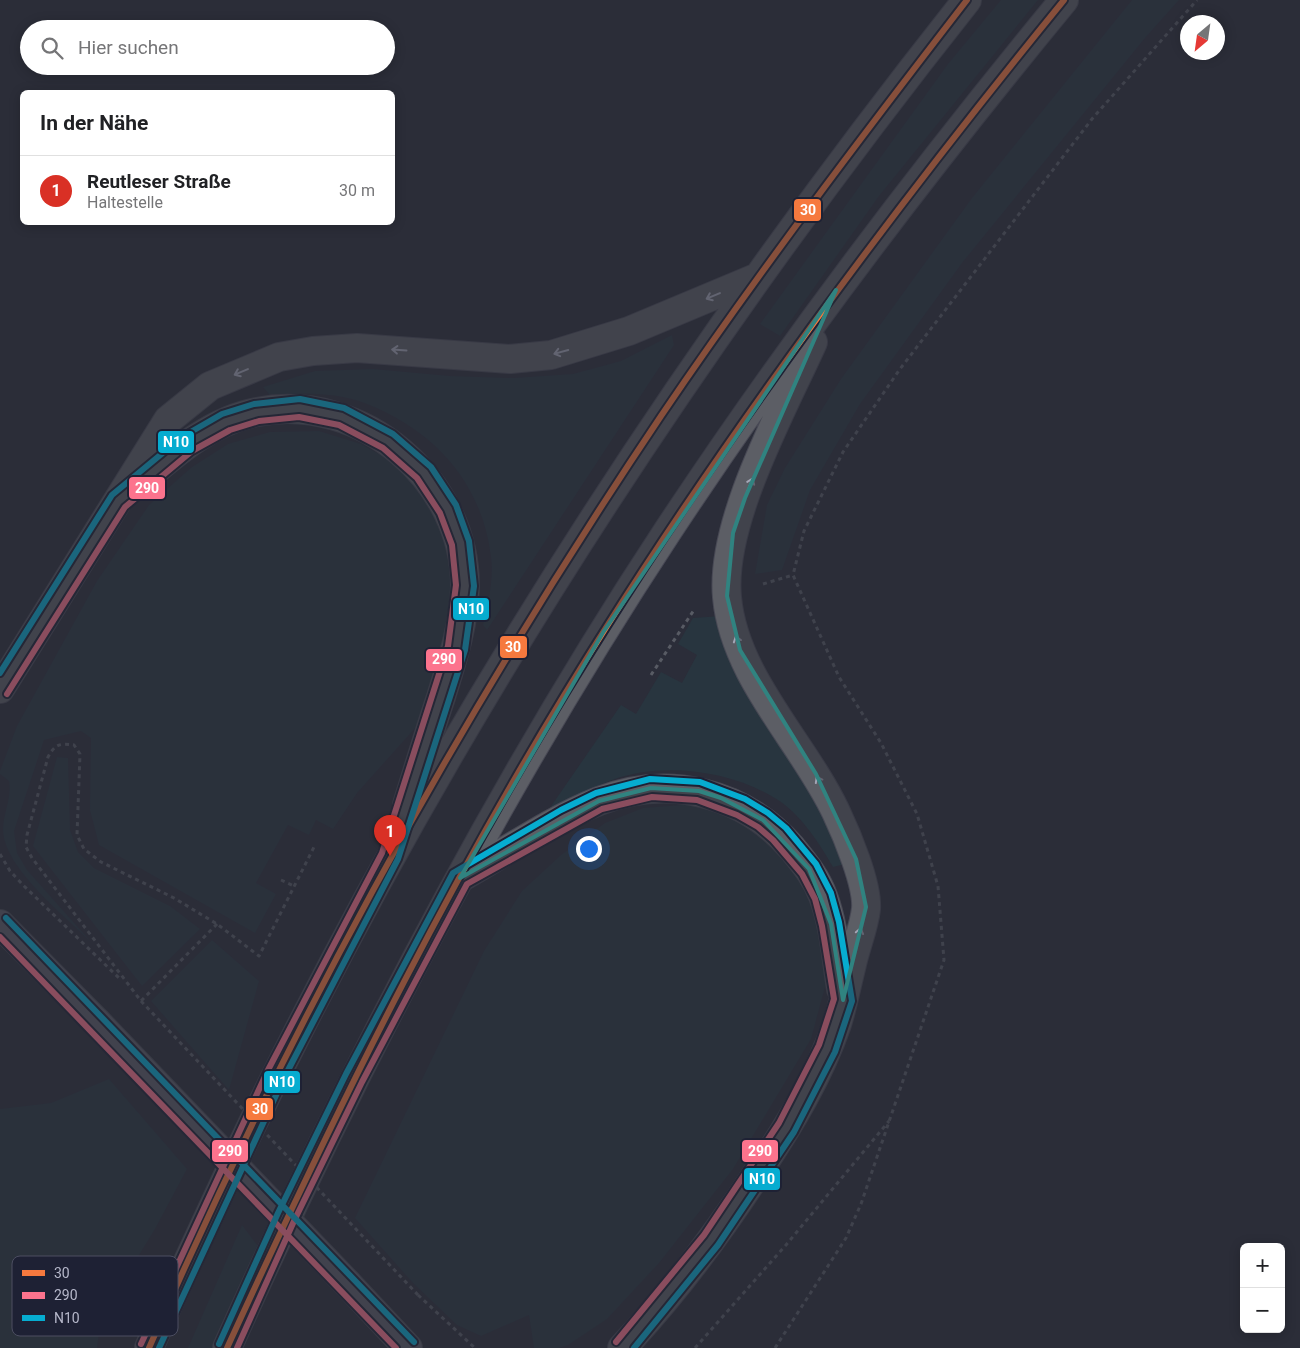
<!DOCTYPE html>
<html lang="de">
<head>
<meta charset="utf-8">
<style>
	body { margin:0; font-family:Roboto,sans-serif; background:#f6f6f6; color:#202124 }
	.controls { position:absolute; right:15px; bottom:15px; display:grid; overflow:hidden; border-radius:8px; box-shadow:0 2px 12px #0003 }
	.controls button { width:45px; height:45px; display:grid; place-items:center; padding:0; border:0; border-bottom:1px solid #e0e0e0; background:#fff; color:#202124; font:25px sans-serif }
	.compass { position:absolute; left:1180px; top:15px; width:45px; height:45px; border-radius:50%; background:#fff; box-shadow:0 2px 12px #0003; rotate:209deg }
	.you { position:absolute; left:588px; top:848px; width:18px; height:18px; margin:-12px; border:4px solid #fff; border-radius:50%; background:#1a73e8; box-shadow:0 0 0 8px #1a73e833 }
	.badge { display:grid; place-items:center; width:32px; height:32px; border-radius:50%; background:#d93025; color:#fff; font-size:16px; font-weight:700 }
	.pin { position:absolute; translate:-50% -41px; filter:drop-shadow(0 1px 2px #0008) }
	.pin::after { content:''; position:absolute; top:26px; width:18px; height:15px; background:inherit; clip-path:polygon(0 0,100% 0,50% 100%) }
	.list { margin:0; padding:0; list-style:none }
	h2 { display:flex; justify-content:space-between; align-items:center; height:65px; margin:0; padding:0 20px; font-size:21px }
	h2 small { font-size:16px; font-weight:400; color:#757577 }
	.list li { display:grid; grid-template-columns:32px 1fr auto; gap:15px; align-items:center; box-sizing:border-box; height:70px; padding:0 20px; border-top:1px solid #e0e0e0 }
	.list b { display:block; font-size:19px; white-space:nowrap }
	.list p { margin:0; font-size:16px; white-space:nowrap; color:#757577 }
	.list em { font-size:16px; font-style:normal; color:#757577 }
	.icon { flex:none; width:28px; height:28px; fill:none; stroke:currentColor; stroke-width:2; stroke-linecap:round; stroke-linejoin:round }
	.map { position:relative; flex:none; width:1300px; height:1348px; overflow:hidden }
	.search { position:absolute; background:#fff; box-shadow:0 2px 12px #0003; left:20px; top:20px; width:375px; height:55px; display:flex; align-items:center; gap:12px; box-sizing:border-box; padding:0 18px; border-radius:28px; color:#757577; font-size:19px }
	.panel { position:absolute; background:#fff; box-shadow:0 2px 12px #0003; left:20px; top:90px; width:375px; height:135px; border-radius:8px }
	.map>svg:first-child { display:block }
	.green { fill:#28353f }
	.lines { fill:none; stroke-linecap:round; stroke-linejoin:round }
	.tertiary-casing { stroke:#474952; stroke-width:30 }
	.trunk-casing { stroke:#484955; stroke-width:30 }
	.path { stroke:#585b64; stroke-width:3; stroke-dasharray:4 4; stroke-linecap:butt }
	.tertiary { stroke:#5b5c67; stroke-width:28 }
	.trunk { stroke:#5c5e65; stroke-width:28 }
	.tertiary-bridge-casing { stroke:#474952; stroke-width:30; stroke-linecap:butt }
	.path-bridge { stroke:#585b64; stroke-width:3; stroke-dasharray:4 4; stroke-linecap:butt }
	.tertiary-bridge { stroke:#5b5c67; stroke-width:28 }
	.bus-1-casing { stroke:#1e2134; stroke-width:10 }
	.bus-2-casing { stroke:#1e2134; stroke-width:10 }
	.bus-3-casing { stroke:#1e2134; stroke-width:10 }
	.bus-1 { stroke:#f6793e; stroke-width:6 }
	.bus-2 { stroke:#fc738d; stroke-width:6 }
	.bus-3 { stroke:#06acd0; stroke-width:6 }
	.oneway { stroke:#a4a6b6 }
	.marked { fill:none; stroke:#308380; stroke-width:4; stroke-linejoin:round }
	.key { fill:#1e2134; stroke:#4c4e61; stroke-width:1 }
	.key-label { font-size:14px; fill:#b6b8ca }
	.line-badge { stroke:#1e2134; stroke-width:2 }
	.badge-label { font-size:14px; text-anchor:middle; font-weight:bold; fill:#fff }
</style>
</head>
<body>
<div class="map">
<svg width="1300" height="1348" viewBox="0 0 1300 1348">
	<rect width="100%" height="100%" fill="#2b2d39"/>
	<path class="green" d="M1001,0H1038L879,196L780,336L760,324L948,64Z
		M1132,0H1179L1145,38L962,263L860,404L810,490L782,570L755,574L767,505L785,468L841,379L972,198Z
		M672,335L674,345L487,630L483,625C488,604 494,578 491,557C482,483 435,431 367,404C336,391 301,394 269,394L263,387L315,371L373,369L450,376L514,378L573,374L621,361Z
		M319,431L361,444L400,466L431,499L449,544L456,582L436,677L417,726L357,793L333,829L316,820L309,835L288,825L256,883L276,894L255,933L99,845L90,810L91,738L81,731L44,740L14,831L17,853L27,870L91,942C65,916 4,868 3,830C3,813 12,798 9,781L0,774V771L17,726L97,581L149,505L192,467L228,444L270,432Z
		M721,616L827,818L845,864L833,867C820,844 802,817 781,802C735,771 665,761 612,780C589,789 567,803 545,815L621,705L636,714L661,672L682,683L697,655L678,644L693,618Z
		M57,757L68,758L70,830L78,852L94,868L170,906L200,929L142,986L33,846Z
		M695,804L737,820L773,845L801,877L822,927L829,972L811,1039L733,1169L659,1263L607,1319L568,1345L559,1348H534L529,1315L481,1336L457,1325L413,1283L355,1218L484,951L522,891L561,855L605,823L643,808Z
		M212,940L259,981L229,1090L151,1001Z
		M109,1079L187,1169L155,1229L101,1317L97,1348H0V1109L51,1103Z
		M242,1225L258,1246L212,1348H188Z"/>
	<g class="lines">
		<g class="tertiary-casing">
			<path id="tertiary" d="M0,924L96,1021
				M348,1284L408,1348"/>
		</g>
		<g class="trunk-casing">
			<path id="trunk" d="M136,486C172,456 209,421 257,412C362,391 466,481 465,587C464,625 452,661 441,697C429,733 418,769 407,805
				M0,689L168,420L210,386L279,357L313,351L357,348L510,359L551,355L629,331L758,277
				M460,878C504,853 553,819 599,801C669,774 743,792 792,848C804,863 816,877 823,896C834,925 836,958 841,989
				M149,1348C176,1285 206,1223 235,1160C432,745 682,359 967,0
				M227,1348C354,1066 497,790 667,532C789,347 923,171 1064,0
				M622,1348C674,1293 719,1232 760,1169C790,1124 819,1076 837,1024C843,1005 847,984 852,964C856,946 864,927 866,909C868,885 847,835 836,812C803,742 734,677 727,597C720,522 782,411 813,342"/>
		</g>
		<path class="path" d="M763,584L793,575
			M651,675L694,610
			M0,854L10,871L24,886L119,978
			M281,880L294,886
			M217,924L141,1001L32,858L26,847L27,835L48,757C55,744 60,743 74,745L80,754L77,835L84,849L101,862L174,898L217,924L259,956L314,847
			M418,1295L475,1348
			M695,1348L786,1245L889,1121
			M775,1348L846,1238L861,1204L944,960L938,886L917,814L881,743L839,677L793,575L804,531L843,452L900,369L1092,119L1197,0"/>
		<use href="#tertiary" class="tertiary"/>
		<use href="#trunk" class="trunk"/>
		<g class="tertiary-bridge-casing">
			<path id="tertiary-bridge" d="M96,1021L348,1284"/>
		</g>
		<path class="path-bridge" d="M141,1001L418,1295"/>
		<use href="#tertiary-bridge" class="tertiary-bridge"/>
		<g class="bus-1-casing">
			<path id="bus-1" d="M149,1348C291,1022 463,711 661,416C758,273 862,136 967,0
				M227,1348C340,1101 461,856 607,626C745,407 900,201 1064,0"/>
		</g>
		<g class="bus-2-casing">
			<path id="bus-2" d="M7,694L125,507L192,451L230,430L259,421L299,417L339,425L383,448L417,478L440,513L452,545L456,585L448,646L382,853L268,1070L141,1344
				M0,937L396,1348
				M237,1348L294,1221L362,1082L467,884L602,809L652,797L697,800L737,815L758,827L773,840L802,874L815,899L822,926L834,999L819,1045L779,1123L704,1235L616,1342"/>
		</g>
		<g class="bus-3-casing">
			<path id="bus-3" d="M0,673L112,495L182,437L222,414L254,404L300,399L344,408L393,434L431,467L456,505L469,541L474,586L465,650L398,859L284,1078L159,1348
				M6,918L414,1342
				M219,1344L278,1213L346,1074L453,873L561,810L596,793L650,779L700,782L745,799L768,813L786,828L816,864L831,893L839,922L852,1001L835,1052L794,1132L718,1245L634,1348"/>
		</g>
		<use href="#bus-1" class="bus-1"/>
		<use href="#bus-2" class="bus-2"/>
		<use href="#bus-3" class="bus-3"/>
	</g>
	<defs><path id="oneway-shaft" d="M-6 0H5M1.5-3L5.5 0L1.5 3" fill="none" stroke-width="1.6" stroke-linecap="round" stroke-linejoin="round" transform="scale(1.25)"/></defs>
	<g class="oneway">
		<use href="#oneway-shaft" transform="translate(713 296) rotate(157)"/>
		<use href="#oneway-shaft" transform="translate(399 350) rotate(-176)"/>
		<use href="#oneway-shaft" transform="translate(561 352) rotate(165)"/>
		<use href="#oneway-shaft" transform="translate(241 372) rotate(157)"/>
		<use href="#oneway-shaft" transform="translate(750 485) rotate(-68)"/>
		<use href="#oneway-shaft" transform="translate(738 643) rotate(-108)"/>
		<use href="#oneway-shaft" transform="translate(820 783) rotate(-118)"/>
		<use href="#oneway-shaft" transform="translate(859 935) rotate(-76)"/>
	</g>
	<path d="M0 0H1300V1348H0ZM836,290L745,498L733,533L727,596L740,650L816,774L856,859L866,907L843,1000L831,924L809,869L763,820L721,798L699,791L651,788L599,801L460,878L604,631Z" fill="#2b2d39" fill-opacity=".55" fill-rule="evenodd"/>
	<path class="marked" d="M836,290L745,498L733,533L727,596L740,650L816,774L856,859L866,907L843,1000L831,924L809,869L763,820L721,798L699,791L651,788L599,801L460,878L604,631Z"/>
	<rect x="12" y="1256" width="166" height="80" rx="8" class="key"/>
	<rect x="22" y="1270" width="23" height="6" fill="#f6793e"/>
	<rect x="22" y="1292" width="23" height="7" fill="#fc738d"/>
	<rect x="22" y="1315" width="23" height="6" fill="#06acd0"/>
	<g class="key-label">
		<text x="54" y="1278">30</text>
		<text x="54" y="1300">290</text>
		<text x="54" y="1323">N10</text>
	</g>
	<g class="line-badge">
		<rect x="793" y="198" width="29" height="24" rx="5" fill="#f6793e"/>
		<rect x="157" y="430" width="38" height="24" rx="5" fill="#06acd0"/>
		<rect x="128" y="476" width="38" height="24" rx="5" fill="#fc738d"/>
		<rect x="452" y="597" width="38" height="24" rx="5" fill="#06acd0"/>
		<rect x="499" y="635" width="29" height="24" rx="5" fill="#f6793e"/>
		<rect x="425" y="648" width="38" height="24" rx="5" fill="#fc738d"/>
		<rect x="263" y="1070" width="38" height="24" rx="5" fill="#06acd0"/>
		<rect x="245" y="1097" width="29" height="24" rx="5" fill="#f6793e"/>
		<rect x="741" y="1139" width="38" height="24" rx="5" fill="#fc738d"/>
		<rect x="211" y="1139" width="38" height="24" rx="5" fill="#fc738d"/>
		<rect x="743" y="1167" width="38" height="24" rx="5" fill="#06acd0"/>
	</g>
	<g class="badge-label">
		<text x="808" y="215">30</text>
		<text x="176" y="447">N10</text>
		<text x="147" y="493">290</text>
		<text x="471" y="614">N10</text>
		<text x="513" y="652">30</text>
		<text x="444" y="664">290</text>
		<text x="282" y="1087">N10</text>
		<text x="260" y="1114">30</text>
		<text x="760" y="1156">290</text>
		<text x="230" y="1156">290</text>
		<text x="762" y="1184">N10</text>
	</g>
</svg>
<div class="controls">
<button>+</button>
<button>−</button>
</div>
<svg class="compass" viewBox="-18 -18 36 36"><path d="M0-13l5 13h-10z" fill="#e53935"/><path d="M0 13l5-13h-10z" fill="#757577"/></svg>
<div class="you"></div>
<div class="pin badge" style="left:390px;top:856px">1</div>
<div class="search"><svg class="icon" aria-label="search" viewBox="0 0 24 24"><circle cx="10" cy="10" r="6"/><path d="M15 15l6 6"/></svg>Hier suchen</div>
<section class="panel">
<h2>In der Nähe<small></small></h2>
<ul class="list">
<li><span class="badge">1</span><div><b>Reutleser Straße</b><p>Haltestelle</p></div><em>30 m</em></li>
</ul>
</section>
</div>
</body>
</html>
